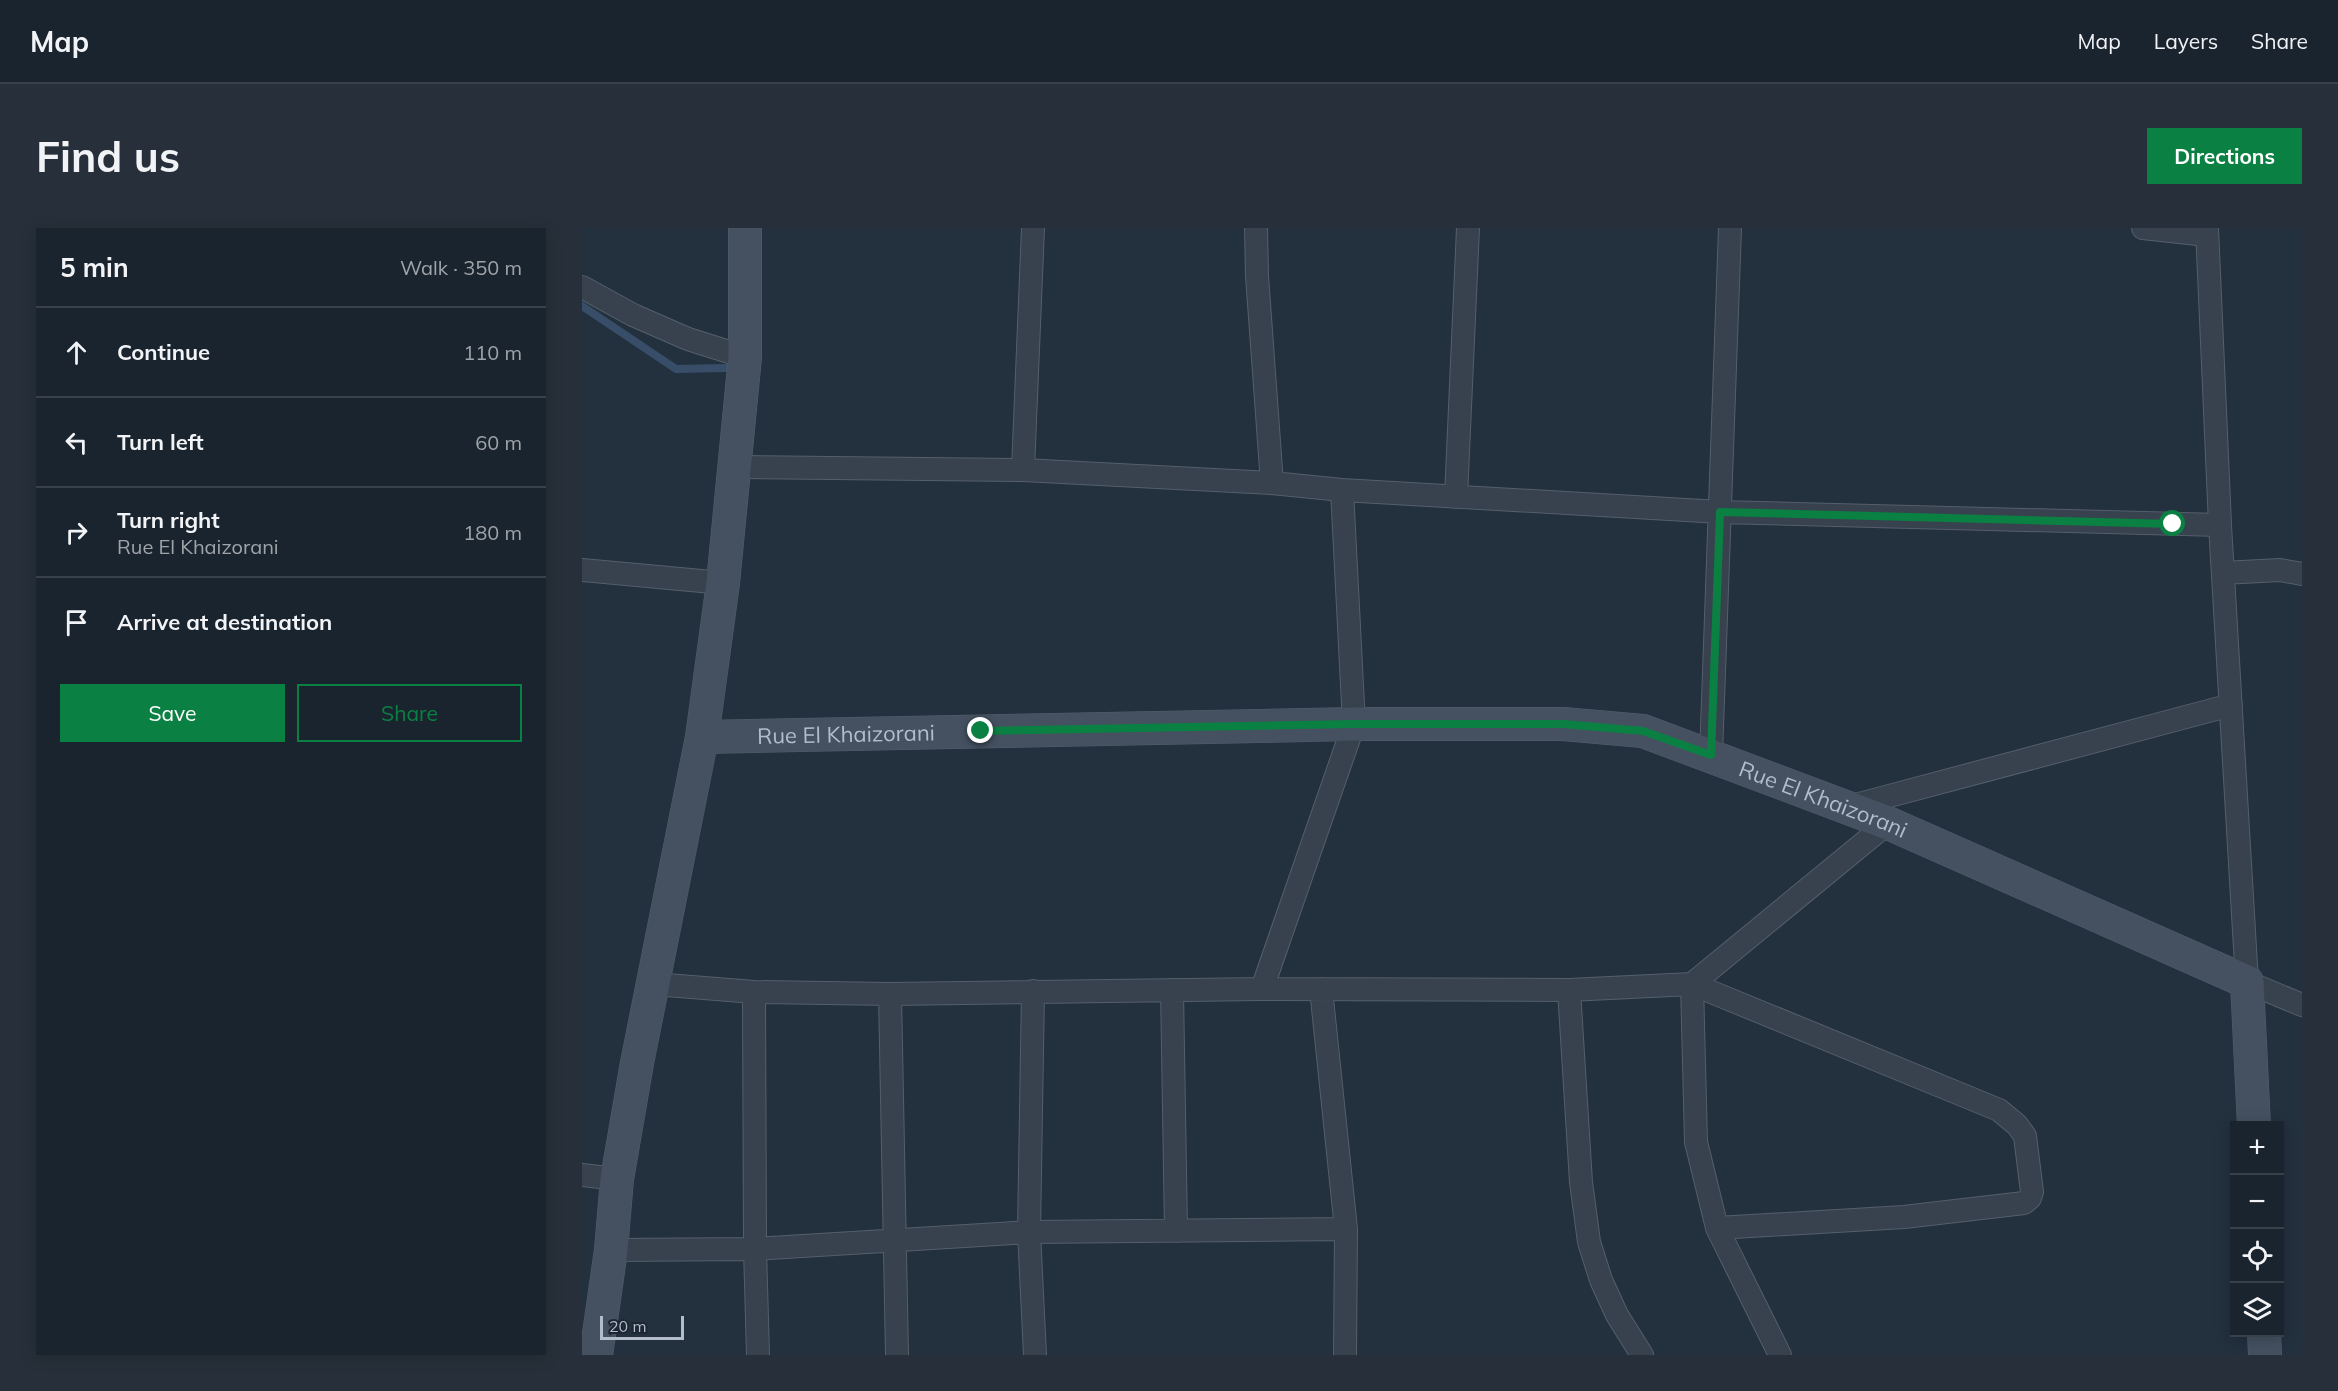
<!DOCTYPE html>
<html lang="en">
<head>
<meta charset="utf-8">
<style>
	body { margin:0; font-family:Mulish,sans-serif; background:#27303a; color:#f1f3f6 }
	.controls { position:absolute; right:18px; bottom:18px; display:grid; overflow:hidden; border-radius:0px; box-shadow:0 3px 15px #0003 }
	.controls button { width:54px; height:54px; display:grid; place-items:center; padding:0; border:0; border-bottom:2px solid #38414a; background:#1a242e; color:#f1f3f6; font:30px sans-serif }
	.scale { position:absolute; left:18px; bottom:15px; width:84px; box-sizing:border-box; padding-left:6px; border:3px solid #b3bcc9; border-top:0; font-size:16px; line-height:21px; white-space:nowrap; color:#b3bcc9; -webkit-text-stroke:4px #1c2733; paint-order:stroke }
	.stop { position:absolute; width:18px; height:18px; margin:-14px; border:4px solid #0b8043; border-radius:50%; background:#fff }
	.stop.end { background:#0b8043; border-color:#fff; box-shadow:0 2px 6px #0008 }
	.list { margin:0; padding:0; list-style:none }
	h2 { display:flex; justify-content:space-between; align-items:center; height:78px; margin:0; padding:0 24px; font-size:26px }
	h2 small { font-size:20px; font-weight:400; color:#9fa4aa }
	.list li { display:grid; grid-template-columns:39px 1fr auto; gap:18px; align-items:center; box-sizing:border-box; height:90px; padding:0 24px; border-top:2px solid #38414a }
	.list b { display:block; font-size:22px; white-space:nowrap }
	.list p { margin:0; font-size:20px; white-space:nowrap; color:#9fa4aa }
	.list em { font-size:20px; font-style:normal; color:#9fa4aa }
	.actions { display:flex; gap:12px; padding:18px 24px }
	.actions a { flex:1; padding:14px 0; border:2px solid #0b8043; border-radius:0px; text-align:center; font-size:21px; color:#0b8043 }
	.actions .main { background:#0b8043; color:#fff }
	.icon { flex:none; width:33px; height:33px; fill:none; stroke:currentColor; stroke-width:2; stroke-linecap:round; stroke-linejoin:round }
	.map { position:relative; flex:none; width:1720px; height:1127px; overflow:hidden; border-radius:0px }
	header { display:flex; align-items:center; gap:36px; box-sizing:border-box; height:84px; padding:0 30px; background:#1a242e; border-bottom:2px solid #38414a }
	header strong { font-size:28px }
	nav { display:flex; gap:33px; margin-inline-start:auto; font-size:21px }
	.intro { display:flex; align-items:center; justify-content:space-between; box-sizing:border-box; height:144px; padding:0 36px }
	h1 { margin:0; font-size:42px }
	.button { padding:15px 27px; border-radius:0px; background:#0b8043; color:#fff; font-size:21px; font-weight:700 }
	main { display:flex; gap:36px; padding:0 36px }
	aside { flex:1; background:#1a242e; border-radius:0px; box-shadow:0 3px 15px #0003 }
	.map>svg:first-child { display:block }
	.lines { fill:none; stroke-linecap:round; stroke-linejoin:round }
	.stream { stroke:#384e68; stroke-width:8 }
	.street-casing { stroke:#555f6c; stroke-width:24 }
	.secondary-casing { stroke:#555f6c; stroke-width:34 }
	.street { stroke:#37424e; stroke-width:22 }
	.secondary { stroke:#455161; stroke-width:33 }
	.route { stroke:#0b8043; stroke-width:8 }
	.labels { text-anchor:middle; dominant-baseline:central; stroke-width:5; stroke-linejoin:round; paint-order:stroke }
	.street-label { font-size:22px; fill:#b3bcc9; stroke:#1c2733 }
</style>
</head>
<body>
<header>
<strong>Map</strong>
<nav><a>Map</a><a>Layers</a><a>Share</a></nav>
</header>
<div class="intro"><h1>Find us</h1><a class="button">Directions</a></div>
<main>
<aside>
<h2>5 min<small>Walk · 350 m</small></h2>
<ul class="list">
<li><svg class="icon" aria-label="ahead" viewBox="0 0 24 24"><path d="M12 20V5M6 11l6-6 6 6"/></svg><div><b>Continue</b></div><em>110 m</em></li>
<li><svg class="icon" aria-label="left" viewBox="0 0 24 24"><path d="M17 20v-9H6M10 6l-5 5 5 5"/></svg><div><b>Turn left</b></div><em>60 m</em></li>
<li><svg class="icon" aria-label="right" viewBox="0 0 24 24"><path d="M7 20v-9h11M14 6l5 5-5 5"/></svg><div><b>Turn right</b><p>Rue El Khaizorani</p></div><em>180 m</em></li>
<li><svg class="icon" aria-label="arrive" viewBox="0 0 24 24"><path d="M6 21V4h12l-3 4 3 4H6"/></svg><div><b>Arrive at destination</b></div></li>
</ul>
<div class="actions"><a class="main">Save</a><a>Share</a></div>
</aside>
<div class="map">
<svg width="1720" height="1127" viewBox="0 0 1720 1127">
	<rect width="100%" height="100%" fill="#23303e"/>
	<g class="lines">
		<path class="stream" d="M0,78L94,141L144,140"/>
		<g class="street-casing">
			<path id="street" d="M674,0L675,48L690,255
				M1561,0L1625,7
				M1625,0L1638,297L1665,754L1720,777
				M0,59L51,87L106,111L163,129
				M153,239L441,242L690,255L760,262L1138,284L1638,297
				M441,242L451,0
				M874,269L886,0
				M0,342L141,355
				M1641,345L1698,342L1720,346
				M1129,527L1148,0
				M1266,579L1649,477
				M72,756L172,764
				M680,761L772,496L760,262
				M739,761L764,1001L763,1127
				M590,762L594,1003
				M451,763L447,1004L453,1127
				M308,766L315,1127
				M0,947L35,951
				M1135,1000L1114,914L1110,756L1417,882L1435,897L1443,908L1450,964L1448,970L1442,975L1322,989L1135,1000L1198,1127
				M29,1022L173,1021L447,1004L764,1001
				M176,1127L173,1021L172,764L308,766L680,761L987,762
				M1060,1127L1035,1087L1019,1052L1007,1014L999,954L987,762L1110,756L1306,595"/>
		</g>
		<g class="secondary-casing">
			<g id="secondary">
				<path id="s1" d="M120,509L772,496H981L1061,503L1306,595L1665,754L1672,898"/>
				<path d="M1682,1104L1683,1127"/>
				<path d="M14,1127L29,1022L35,951L55,835L120,509L141,355L163,129V0"/>
			</g>
		</g>
		<use href="#street" class="street"/>
		<use href="#secondary" class="secondary"/>
	</g>
	<g class="lines">
		<path class="route" d="M399,503L772,496H981L1061,503L1129,527L1138,284L1591,296"/>
	</g>
	<g class="labels">
		<g class="street-label">
			<text stroke="none"><textPath href="#s1" startOffset="144">Rue El Khaizorani</textPath></text>
			<text stroke="none"><textPath href="#s1" startOffset="1134">Rue El Khaizorani</textPath></text>
		</g>
	</g>
</svg>
<div class="controls">
<button>+</button>
<button>−</button>
<button><svg class="icon" aria-label="locate" viewBox="0 0 24 24"><circle cx="12" cy="12" r="6"/><path d="M12 2v4M12 18v4M2 12h4M18 12h4"/></svg></button>
<button><svg class="icon" aria-label="layers" viewBox="0 0 24 24"><path d="M12 4l9 5-9 5-9-5zM3 14l9 5 9-5"/></svg></button>
</div>
<div class="scale">20 m</div>
<div class="stop" style="left:1591px;top:296px"></div>
<div class="stop end" style="left:399px;top:503px"></div>
</div>
</main>
</body>
</html>
